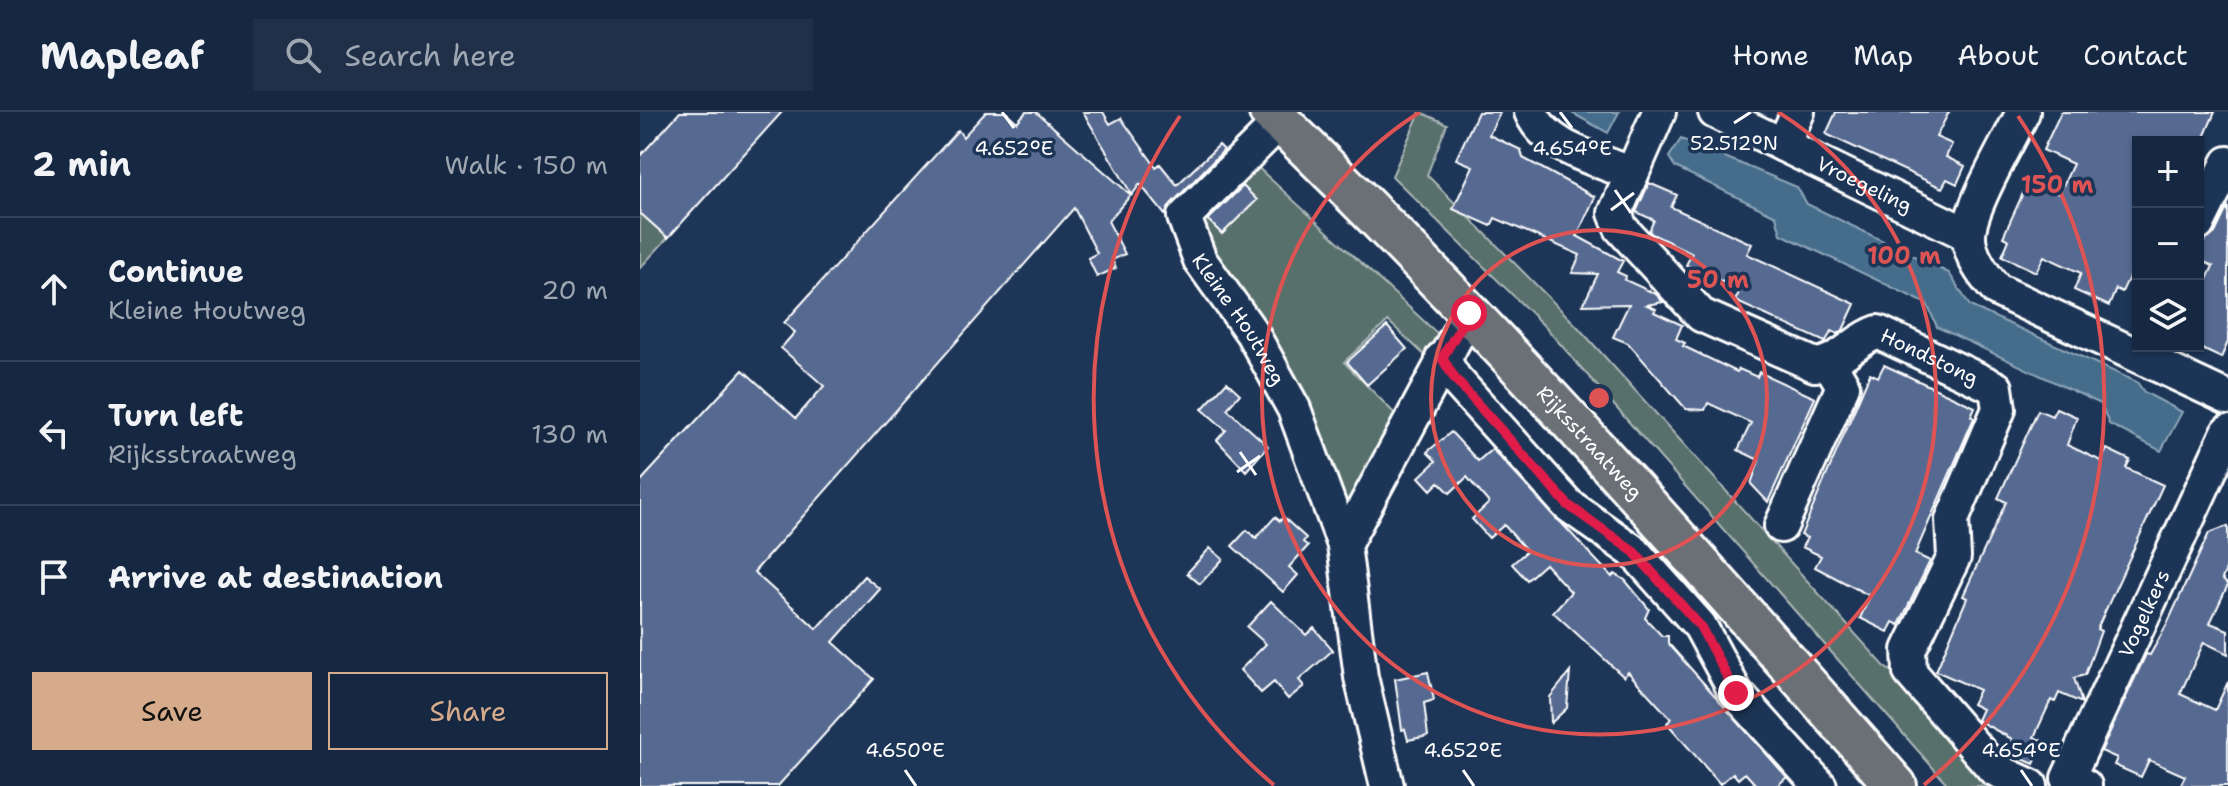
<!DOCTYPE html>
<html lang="en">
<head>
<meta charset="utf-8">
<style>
	body { margin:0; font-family:"Shantell Sans",sans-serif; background:#1f3048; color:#f1f3f6 }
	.controls { position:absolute; right:24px; top:24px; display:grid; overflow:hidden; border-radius:0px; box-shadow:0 2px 6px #0004 }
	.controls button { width:72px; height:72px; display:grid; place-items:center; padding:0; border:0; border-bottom:2px solid #35445a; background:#162841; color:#f1f3f6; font:40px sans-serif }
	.stop { position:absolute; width:24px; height:24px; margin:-18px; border:6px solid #e11d48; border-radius:50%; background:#fff }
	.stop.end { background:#e11d48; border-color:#fff; box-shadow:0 2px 8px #0008 }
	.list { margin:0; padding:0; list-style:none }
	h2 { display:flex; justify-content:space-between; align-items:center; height:104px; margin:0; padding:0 32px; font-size:34px }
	h2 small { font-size:26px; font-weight:400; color:#9ea6b1 }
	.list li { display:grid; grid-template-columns:52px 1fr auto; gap:24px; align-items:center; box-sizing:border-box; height:144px; padding:0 32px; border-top:2px solid #35445a }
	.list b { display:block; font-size:30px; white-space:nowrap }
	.list p { margin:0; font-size:26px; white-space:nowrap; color:#9ea6b1 }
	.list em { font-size:26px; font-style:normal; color:#9ea6b1 }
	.actions { display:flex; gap:16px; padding:24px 32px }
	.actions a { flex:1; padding:18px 0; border:2px solid #d6ab8b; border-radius:0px; text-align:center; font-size:28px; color:#d6ab8b }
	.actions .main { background:#d6ab8b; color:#111 }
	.icon { flex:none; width:44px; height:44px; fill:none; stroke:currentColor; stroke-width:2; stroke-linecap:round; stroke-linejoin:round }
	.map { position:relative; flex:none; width:1588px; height:674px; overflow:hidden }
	header { display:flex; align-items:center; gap:48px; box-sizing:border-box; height:112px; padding:0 40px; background:#162841; border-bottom:2px solid #35445a }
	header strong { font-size:38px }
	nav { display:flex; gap:44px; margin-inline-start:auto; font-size:28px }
	.search { width:560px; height:72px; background:#1f3048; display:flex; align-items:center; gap:20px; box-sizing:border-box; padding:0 28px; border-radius:0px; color:#9ea6b1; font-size:30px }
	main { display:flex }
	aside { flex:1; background:#162841 }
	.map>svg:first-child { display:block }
	.green { fill:#59706c; stroke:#acb8b6; stroke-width:2 }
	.water { fill:#446d8b; stroke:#8fa7b9; stroke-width:2 }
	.building { fill:#576a91; stroke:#fff; stroke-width:2 }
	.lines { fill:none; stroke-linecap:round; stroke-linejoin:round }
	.minor-casing { stroke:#fff; stroke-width:38 }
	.major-casing { stroke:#fff; stroke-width:46 }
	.minor { stroke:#1d3557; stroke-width:32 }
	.major { stroke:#6b6f75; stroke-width:40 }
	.route { stroke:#e11d48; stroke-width:10 }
	.ticks { fill:none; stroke:#fff; stroke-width:3 }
	.ring { fill:none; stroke:#de5353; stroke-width:4 }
	.labels { text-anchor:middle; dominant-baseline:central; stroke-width:7; stroke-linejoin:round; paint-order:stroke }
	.street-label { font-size:20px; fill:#fff; stroke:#1d3557 }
	.ticks-label { font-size:20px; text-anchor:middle; fill:#fff; stroke:#1d3557; stroke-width:7; stroke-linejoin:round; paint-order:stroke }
	.centre { fill:#de5353; stroke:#1d3557; stroke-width:4 }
	.ring-label { font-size:24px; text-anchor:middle; font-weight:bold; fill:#de5353; stroke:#1d3557; stroke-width:7; stroke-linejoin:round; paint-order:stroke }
</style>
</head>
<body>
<header>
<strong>Mapleaf</strong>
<div class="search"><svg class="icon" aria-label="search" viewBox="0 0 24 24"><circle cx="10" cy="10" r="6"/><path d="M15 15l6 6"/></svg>Search here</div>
<nav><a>Home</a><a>Map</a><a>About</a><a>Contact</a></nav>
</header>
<main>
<aside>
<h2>2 min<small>Walk · 150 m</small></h2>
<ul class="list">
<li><svg class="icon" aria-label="ahead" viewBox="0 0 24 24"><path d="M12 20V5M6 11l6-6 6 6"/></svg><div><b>Continue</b><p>Kleine Houtweg</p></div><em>20 m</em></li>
<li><svg class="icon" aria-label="left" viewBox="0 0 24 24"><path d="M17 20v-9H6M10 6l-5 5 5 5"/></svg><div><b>Turn left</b><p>Rijksstraatweg</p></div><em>130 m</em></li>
<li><svg class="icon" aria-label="arrive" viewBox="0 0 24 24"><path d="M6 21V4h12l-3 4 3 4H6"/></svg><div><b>Arrive at destination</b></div></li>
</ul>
<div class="actions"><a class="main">Save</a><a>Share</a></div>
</aside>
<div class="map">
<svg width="1588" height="674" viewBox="0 0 1588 674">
	<rect width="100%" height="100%" fill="#1d3557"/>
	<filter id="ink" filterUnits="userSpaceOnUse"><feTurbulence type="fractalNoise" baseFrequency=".0125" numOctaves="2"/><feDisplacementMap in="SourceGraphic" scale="16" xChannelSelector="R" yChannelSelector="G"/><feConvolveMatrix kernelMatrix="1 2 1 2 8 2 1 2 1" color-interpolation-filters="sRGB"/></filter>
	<g filter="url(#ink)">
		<path class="green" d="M780,0L807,12L787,63L936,213L1247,557L1255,560L1258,570L1343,668L1353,674H1309L907,217L752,64Z
			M611,49L799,223L792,250L748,209L704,250L757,304L705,399L555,109Z
			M0,86L36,117L0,156Z"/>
		<path class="water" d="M930,0H979L968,21Z
			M1041,27L1157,75L1167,92L1309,161L1330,194L1497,270L1504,280L1542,300L1521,339L1469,312L1461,292L1297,215L1287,192L1141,122L1136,104L1035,55L1029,45Z"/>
		<path class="building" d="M40,0H142L28,126L0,101V44Z
			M346,0H366L377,10L386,0H396L491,83L468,109L485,142L472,148L476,156L457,165L448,146L457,141L434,96L114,460L177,517L224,464L240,477L193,530L234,567L138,674H0V370L103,258L156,306L184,274L141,236L155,220L144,211L318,18L323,25Z
			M443,0H463L470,12L481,6L516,55L520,52L537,73L579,33L584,38L531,92L525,103L500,72L492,83Z
			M838,0H860L849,23L881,38L883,46L955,85L937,124L983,149L977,160L986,164L985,168L1016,182L1023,190L1007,193L1016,197L1014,200L1042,213L1036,227L1045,231L1043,234L1097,260L1099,257L1117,265L1119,260L1175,286L1128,390L1111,372L1119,348L1098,338L1111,311L1068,291L1065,298L1046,297L988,231L973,225L989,192L943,193L958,162L932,161L940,143L855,106L851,114L813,97L833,54L816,47Z
			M1196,0H1309L1296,25L1312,32L1306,45L1325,54L1317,72L1307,67L1302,76L1186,22Z
			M1421,0H1575L1562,30H1498V146L1482,180L1476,177L1469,194L1434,178L1441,161L1404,144L1396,160L1362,144L1369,128L1363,125L1389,68L1419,82L1433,52L1403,38Z
			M1009,71L1037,83L1031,95L1112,132L1107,142L1215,192L1203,218L1198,222L1192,219L1185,230L1095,189L1100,178L1046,153L1052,141L1012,122L1009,119L1014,108L996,100Z
			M603,74L617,88L582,122L568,108Z
			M1588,94V230L1581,246L1558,235V187L1573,154L1558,147V134L1575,121Z
			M747,214L767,237L727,273L707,250Z
			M1244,253L1335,295L1331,304L1334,306L1275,442L1290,449L1259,513L1253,510L1248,520L1220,506L1230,484L1175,455L1181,444L1162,435L1167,426L1161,423L1230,261L1238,265Z
			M587,270L600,282L587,297L628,334L606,359L577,328L586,318L562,297Z
			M1416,296L1437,305L1427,333L1461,349L1467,337L1490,348L1486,356L1523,373L1457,517L1461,519L1445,563L1434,566L1442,591L1419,581L1415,590L1411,588L1394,625L1404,630L1394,652L1366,640L1372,627L1337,608L1342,597L1332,592L1339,578L1296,559L1327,486L1323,484L1366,390L1358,386L1398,298L1412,304Z
			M811,320L838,349L852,337L972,465L975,462L985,468L1009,497L1005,506L1022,524H1028V531L1147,665L1137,674H1117L1105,661L1098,667L1093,661L1080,672L1027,611L1031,607L988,560L984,565L913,500L931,480L917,465L905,452L887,468L872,452L887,439L864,413L849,426L832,407L849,391L827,365L810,381L799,370L791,378L779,365L796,349L787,340Z
			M635,405L640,409L643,405L666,426L663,430L668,434L649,455L658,463L643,480L592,434L607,418L616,426Z
			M1588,414V453L1582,467L1588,473L1570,511L1588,518V542L1564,530L1540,582L1575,598L1588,570V674H1540L1545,664L1509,648L1501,665L1474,653L1477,646L1461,639L1506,542L1510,543L1528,510L1569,421Z
			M570,436L583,447L560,472L547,461Z
			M631,489L666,523L674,516L693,538L659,568L664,574L648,587L634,570L621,581L600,558L626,532L607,515Z
			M788,560L794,588L784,591L788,624L768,628L765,617L762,618L755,567Z
			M930,560L927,596L911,611L910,585Z"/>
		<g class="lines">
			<g class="minor-casing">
				<g id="minor">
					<path d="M891,0C906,37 958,47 992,62"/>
					<path id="s1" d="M1019,0L975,101L981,116L1061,203L1175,253C1201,251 1214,228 1238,220L1356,276L1359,297L1312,408L1314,445L1269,538L1270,560L1354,657L1391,674"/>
					<path id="s2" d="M1075,0L1329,123"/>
					<path d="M1383,0C1370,28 1330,94 1329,122C1328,142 1344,164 1357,178L1588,286"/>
					<path id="s3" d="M640,10L544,105L560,148L612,221L654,297L704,433L721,565L747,674"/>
					<path d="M1143,33L1158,0"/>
					<path d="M1558,112L1588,51"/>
					<path d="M802,246L815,267L928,393L994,440L1060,514L1096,581L1180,674"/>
					<path d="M1141,414L1203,274L1190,252"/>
					<path d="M704,433L829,201"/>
					<path id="s4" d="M1445,674L1428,666L1588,320"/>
				</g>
			</g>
			<g class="major-casing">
				<g id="major">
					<path id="s5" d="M630,0C851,213 1054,444 1256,674"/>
				</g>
			</g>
			<use href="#minor" class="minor"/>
			<use href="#major" class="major"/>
		</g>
	</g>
	<g class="lines" filter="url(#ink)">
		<path class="route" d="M829,201L802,246L815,267L928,393L994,440L1060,514L1096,581"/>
	</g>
	<path class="ticks" d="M362,0L374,16M920,0L932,16M1094,11L1111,0M975,78L991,101M971,98L994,81M600,340L616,363M597,360L620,344M265,658L276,674M823,658L834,674M1381,658L1392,674"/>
	<g class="ring">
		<circle cx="959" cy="286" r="168"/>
		<path d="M1138 0A337 337 0 1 1 780 0"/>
		<path d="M634 673A505 505 0 0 1 540 4M1378 4A505 505 0 0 1 1284 673"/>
	</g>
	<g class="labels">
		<g class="street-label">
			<text stroke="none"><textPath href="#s2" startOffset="166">Vroegeling</textPath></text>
			<text stroke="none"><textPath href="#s3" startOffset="252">Kleine Houtweg</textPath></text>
			<text stroke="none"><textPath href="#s1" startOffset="498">Hondstong</textPath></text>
			<text stroke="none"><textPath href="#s5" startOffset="460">Rijksstraatweg</textPath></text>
			<text stroke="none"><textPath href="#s4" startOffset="200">Vogelkers</textPath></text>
		</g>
	</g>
	<g class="ticks-label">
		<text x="1094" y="38">52.512°N</text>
		<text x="374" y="43">4.652°E</text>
		<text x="932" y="43">4.654°E</text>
		<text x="265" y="645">4.650°E</text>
		<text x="823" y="645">4.652°E</text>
		<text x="1381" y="645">4.654°E</text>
	</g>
	<circle cx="959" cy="286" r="12" class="centre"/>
	<g class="ring-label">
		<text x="1417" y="81">150 m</text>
		<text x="1264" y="152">100 m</text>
		<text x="1078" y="176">50 m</text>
	</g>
</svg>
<div class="controls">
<button>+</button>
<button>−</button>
<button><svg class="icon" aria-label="layers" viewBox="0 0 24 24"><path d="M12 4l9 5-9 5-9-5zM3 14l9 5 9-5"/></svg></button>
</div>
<div class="stop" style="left:829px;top:201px"></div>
<div class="stop end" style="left:1096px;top:581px"></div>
</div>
</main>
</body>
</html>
